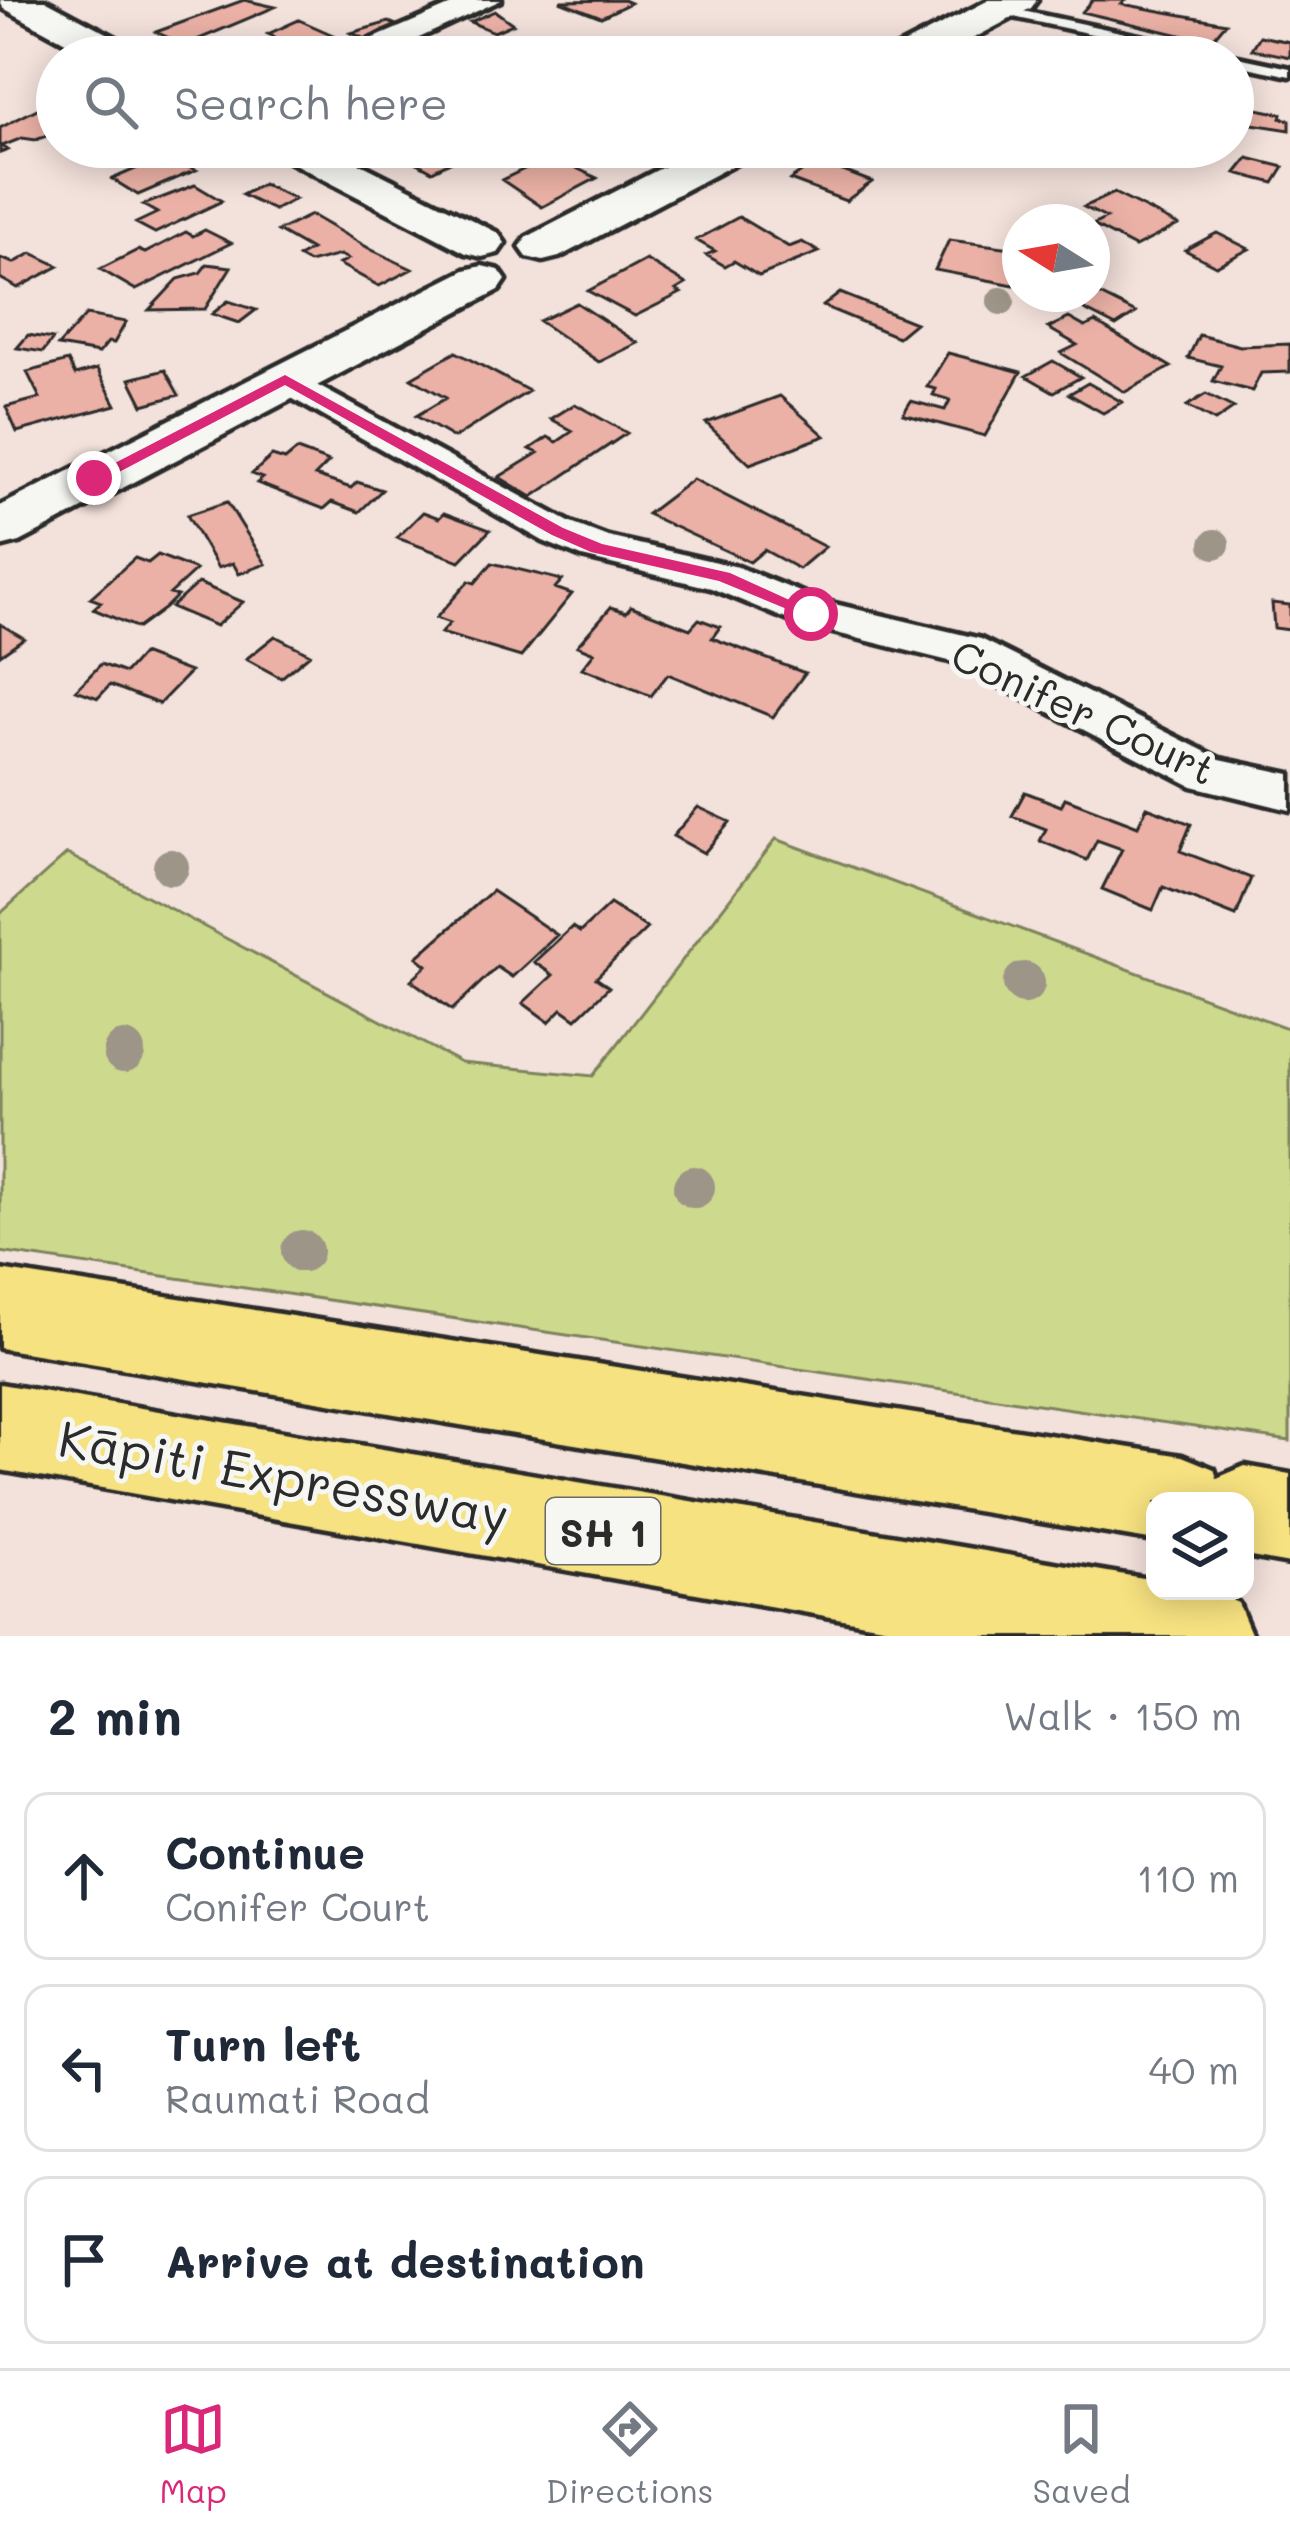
<!DOCTYPE html>
<html lang="en">
<head>
<meta charset="utf-8">
<style>
	body { margin:0; font-family:Mali,sans-serif; background:#f6f6f7; color:#1f2937 }
	.controls { position:absolute; right:36px; bottom:36px; display:grid; overflow:hidden; border-radius:24px; box-shadow:0 6px 30px #0003 }
	.controls button { width:108px; height:108px; display:grid; place-items:center; padding:0; border:0; border-bottom:3px solid #e0e1e3; background:#fff; color:#1f2937; font:60px sans-serif }
	.compass { position:absolute; left:1002px; top:204px; width:108px; height:108px; border-radius:50%; background:#fff; box-shadow:0 6px 30px #0003; rotate:281deg }
	.stop { position:absolute; width:36px; height:36px; margin:-27px; border:9px solid #db2777; border-radius:50%; background:#fff }
	.stop.end { background:#db2777; border-color:#fff; box-shadow:0 3px 12px #0008 }
	.list { margin:0; padding:0; list-style:none }
	h2 { display:flex; justify-content:space-between; align-items:center; height:156px; margin:0; padding:0 48px; font-size:51px }
	h2 small { font-size:39px; font-weight:400; color:#747a83 }
	.list li { display:grid; grid-template-columns:78px 1fr auto; gap:36px; align-items:center; box-sizing:border-box; height:168px; margin:0 24px 24px; padding:0 24px; border:3px solid #e0e1e3; border-radius:24px }
	.list b { display:block; font-size:45px; white-space:nowrap }
	.list p { margin:0; font-size:39px; white-space:nowrap; color:#747a83 }
	.list em { font-size:39px; font-style:normal; color:#747a83 }
	.icon { flex:none; width:66px; height:66px; fill:none; stroke:currentColor; stroke-width:2; stroke-linecap:round; stroke-linejoin:round }
	.map { position:relative; flex:none; width:1290px; height:1636px; overflow:hidden }
	.search { position:absolute; background:#fff; box-shadow:0 6px 30px #0003; left:36px; right:36px; top:36px; height:132px; display:flex; align-items:center; gap:30px; box-sizing:border-box; padding:0 42px; border-radius:66px; color:#747a83; font-size:45px }
	.sheet { height:732px; background:#fff }
	nav { display:flex; justify-content:space-around; align-items:center; box-sizing:border-box; height:168px; border-top:3px solid #e0e1e3; background:#fff; font-size:33px; color:#747a83 }
	nav a { display:grid; justify-items:center; gap:6px }
	nav .on { color:#db2777 }
	.map>svg:first-child { display:block }
	.green { fill:#cdda8d; stroke:#7c825c; stroke-width:3 }
	.building { fill:#ebb1a6; stroke:#2b2b2b; stroke-width:3 }
	.lines { fill:none; stroke-linecap:round; stroke-linejoin:round }
	.service-casing { stroke:#2b2b2b; stroke-width:9 }
	.minor-casing { stroke:#2b2b2b; stroke-width:9 }
	.secondary-casing { stroke:#2b2b2b; stroke-width:9 }
	.motorway-casing { stroke:#2b2b2b; stroke-width:9 }
	.service { fill:#f6f6f2; fill-rule:evenodd }
	.minor { fill:#f6f6f2; fill-rule:evenodd }
	.secondary { fill:#f6f6f2; fill-rule:evenodd }
	.motorway { fill:#f7e281; fill-rule:evenodd }
	.tree { fill:#9c9588 }
	.route { fill:#db2777 }
	.labels { text-anchor:middle; dominant-baseline:central; stroke-width:10; stroke-linejoin:round; paint-order:stroke }
	.shield { fill:#f6f6f2; stroke:#686867; stroke-width:3 }
	.shield-label { font-size:39px; font-weight:bold; fill:#2b2b2b }
	.street-label { font-size:42px; fill:#2b2b2b; stroke:#f6f6f2 }
	.near-street-label { font-size:51px; fill:#2b2b2b; stroke:#f6f6f2 }
</style>
</head>
<body>
<div class="map">
<svg width="1290" height="1636" viewBox="0 0 1290 1636">
	<rect width="100%" height="100%" fill="#f3e1db"/>
	<filter id="ink" filterUnits="userSpaceOnUse"><feTurbulence type="fractalNoise" baseFrequency=".00833" numOctaves="2"/><feDisplacementMap in="SourceGraphic" scale="24" xChannelSelector="R" yChannelSelector="G"/><feConvolveMatrix kernelMatrix="1 2 1 2 8 2 1 2 1" color-interpolation-filters="sRGB"/></filter>
	<g filter="url(#ink)">
		<path class="green" d="M776,839L1290,1029V1441L0,1252V914L67,854L461,1063L593,1076Z"/>
		<path class="building" d="M244,0L275,7L199,39L213,45L191,55L175,47L182,44L156,32Z
			M623,0L630,3L601,17L560,1Z
			M1093,0H1126L1122,4L1226,23L1210,42L1082,12Z
			M495,11L513,24L494,32L470,22Z
			M299,20L351,43L320,57L268,34Z
			M389,22L401,27L371,41L351,33Z
			M1260,36L1290,42V57L1252,49Z
			M500,37L523,46L502,57H458Z
			M1233,104L1282,114L1281,118L1290,120V130L1233,121Z
			M43,106L57,108V132L36,140L22,138L2,146L8,150L0,153V128Z
			M63,147H113L80,161L60,148Z
			M412,147H460L470,152L432,171L399,153Z
			M551,156L597,178L542,207L502,180Z
			M163,157L196,170L138,195L112,179Z
			M1248,158L1284,167L1274,183L1236,173Z
			M817,161L872,182L846,201L790,180Z
			M263,184L295,199L274,210L242,195Z
			M195,185L222,201L155,233L136,223L157,213L143,205Z
			M1114,193L1178,225L1135,247L1093,225L1106,218L1084,207Z
			M311,215L372,250L412,269L379,286L339,264L348,259L340,255L309,263L298,257L311,250L278,231Z
			M739,217L789,247L802,242L819,252L759,276L734,261L725,266L706,255L715,251L696,240Z
			M205,230L231,243L136,290L100,269L138,250L145,253L186,232L193,236Z
			M1217,233L1249,249L1216,266L1185,250Z
			M949,240L1020,249V271L1014,285L935,270Z
			M32,253L59,266L18,288L0,278V258L14,263Z
			M646,260L686,284L676,290L681,293L635,316L588,291Z
			M207,264L231,267L205,309L149,310L178,279L200,273Z
			M1092,291L1136,313L1116,326L1065,300Z
			M840,293L915,323L898,337L823,306Z
			M228,301L256,310L239,323L212,314Z
			M577,303L638,343L599,362L539,321Z
			M86,315L126,322L114,343L108,342L99,353L58,346Z
			M1069,318L1085,327L1095,322L1171,367L1125,392L1061,353L1077,345L1048,328Z
			M28,335L53,339L43,352L17,348Z
			M1199,335L1240,346L1290,344V372L1261,373L1252,391L1213,381L1221,366L1188,358Z
			M456,352L529,391L454,438L416,416L446,398L411,378Z
			M948,353L1021,372L985,436L903,414L911,401L945,410L950,400L933,395L936,389L927,387Z
			M68,361L75,375L97,369L116,405L17,432L6,407L40,398L27,372Z
			M1053,361L1081,377L1054,392L1026,376Z
			M165,370L179,395L143,405L130,379Z
			M1088,383L1122,402L1103,413L1069,394Z
			M1206,394L1234,408L1215,421L1187,406Z
			M780,396L825,436L750,464L706,423Z
			M575,404L627,433L532,497L499,477L538,453L530,449L548,437L557,442L573,431L551,419Z
			M297,450L329,462L315,476L351,488L357,482L382,490L359,512L332,502L324,509L257,483L263,478L252,474L272,456L285,460Z
			M693,479L825,547L799,569L764,550L750,562L647,514Z
			M227,502L266,564L239,574L233,563L218,568L187,515Z
			M423,512L439,518L444,513L490,530L460,561L397,538Z
			M158,555L196,570L170,594L177,596L165,608L138,628L93,609L101,602L90,598L135,558L148,563Z
			M492,563L562,580L555,588L572,594L521,657L441,633L450,623L436,618L469,581L475,583Z
			M198,583L243,602L216,626L171,607Z
			M1272,603L1290,605V630L1274,628Z
			M631,606L690,629L699,619L720,627L712,638L805,673L773,717L668,674L651,696L582,668L594,653L577,646L611,607L626,612Z
			M0,624L24,638L0,655Z
			M275,636L310,654L281,678L246,659Z
			M142,654L190,672L159,704L110,685L98,698L76,690L101,664L125,673Z
			M1025,792L1061,806L1065,798L1138,826L1147,807L1191,824L1180,851L1251,878L1236,916L1163,887L1153,910L1102,889L1122,849L1097,840L1087,860L1040,841L1046,829L1012,816Z
			M698,807L730,822L704,853L673,836Z
			M492,891L557,935L512,977L497,967L452,1010L411,980L427,965L417,957Z
			M610,904L647,928L596,978L609,987L576,1019L562,1009L549,1022L523,1003L553,975L534,962L572,927L580,932Z"/>
		<g class="lines">
			<g class="service-casing">
				<path id="service" d="M1000,6L1218,53L1225,57H1198L995,13L993,10Z
					M1233,56L1290,68V76L1233,64V57H1228Z"/>
			</g>
			<g class="minor-casing">
				<path id="minor" d="M463,0H501L378,57H340L344,51Z
					M285,368L571,523L608,537L738,567L822,601L981,639L1220,759L1290,774V810L1192,786L953,662L796,623L711,588L582,557L543,541L272,387L266,379L272,371Z"/>
			</g>
			<g class="secondary-casing">
				<path id="secondary" d="M0,0H45L137,49L143,57H93L3,8Z
					M989,0H1037L1031,8L938,57H888L894,49Z
					M273,147H327L498,233L505,243L498,253L482,257L466,253L279,156Z
					M702,147H756L750,156L559,257L543,261L527,257L520,247L527,237Z
					M482,266L499,270L506,280L499,290L20,542L0,547V506L465,270Z"/>
			</g>
			<g class="motorway-casing">
				<path id="motorway" d="M0,1270L1182,1456L1214,1469L1217,1478L1245,1466L1290,1474V1564L1245,1556V1501H1155V1541L0,1348Z
					M0,1384L1155,1580V1591H1210L1238,1603L1252,1636H939L0,1470Z"/>
			</g>
			<use href="#service" class="service"/>
			<use href="#minor" class="minor"/>
			<use href="#secondary" class="secondary"/>
			<use href="#motorway" class="motorway"/>
		</g>
		<g class="tree">
			<circle cx="1001" cy="301" r="14"/>
			<circle cx="1215" cy="544" r="15"/>
			<circle cx="171" cy="867" r="18"/>
			<circle cx="1024" cy="983" r="21"/>
			<circle cx="124" cy="1052" r="21"/>
			<circle cx="694" cy="1187" r="21"/>
			<circle cx="302" cy="1251" r="21"/>
		</g>
	</g>
	<path class="route" d="M285,375L563,528L602,544L730,573L820,614L811,619L719,581L591,552L552,535L285,385L100,482L86,478Z"/>
	<g class="labels">
		<rect class="shield" x="546" y="1498" width="114" height="66" rx="9"/>
		<g class="shield-label">
			<text x="603" y="1531">SH 1</text>
		</g>
		<g class="street-label">
			<text transform="translate(1084 711) rotate(25)">Conifer Court</text>
		</g>
		<g class="near-street-label">
			<text transform="translate(284 1475) rotate(10)">Kāpiti Expressway</text>
		</g>
	</g>
</svg>
<div class="controls">
<button><svg class="icon" aria-label="layers" viewBox="0 0 24 24"><path d="M12 4l9 5-9 5-9-5zM3 14l9 5 9-5"/></svg></button>
</div>
<svg class="compass" viewBox="-18 -18 36 36"><path d="M0-13l5 13h-10z" fill="#e53935"/><path d="M0 13l5-13h-10z" fill="#747a83"/></svg>
<div class="stop" style="left:811px;top:614px"></div>
<div class="stop end" style="left:94px;top:478px"></div>
<div class="search"><svg class="icon" aria-label="search" viewBox="0 0 24 24"><circle cx="10" cy="10" r="6"/><path d="M15 15l6 6"/></svg>Search here</div>
</div>
<section class="sheet">
<h2>2 min<small>Walk · 150 m</small></h2>
<ul class="list">
<li><svg class="icon" aria-label="ahead" viewBox="0 0 24 24"><path d="M12 20V5M6 11l6-6 6 6"/></svg><div><b>Continue</b><p>Conifer Court</p></div><em>110 m</em></li>
<li><svg class="icon" aria-label="left" viewBox="0 0 24 24"><path d="M17 20v-9H6M10 6l-5 5 5 5"/></svg><div><b>Turn left</b><p>Raumati Road</p></div><em>40 m</em></li>
<li><svg class="icon" aria-label="arrive" viewBox="0 0 24 24"><path d="M6 21V4h12l-3 4 3 4H6"/></svg><div><b>Arrive at destination</b></div></li>
</ul>
</section>
<nav>
<a class="on"><svg class="icon" aria-label="map" viewBox="0 0 24 24"><path d="M3 6l6-2 6 2 6-2v14l-6 2-6-2-6 2zM9 4v14M15 6v14"/></svg>Map</a>
<a><svg class="icon" aria-label="directions" viewBox="0 0 24 24"><path d="M12 3l9 9-9 9-9-9zM9 14v-3h6M13 9l2 2-2 2"/></svg>Directions</a>
<a><svg class="icon" aria-label="saved" viewBox="0 0 24 24"><path d="M7 4h10v16l-5-4-5 4z"/></svg>Saved</a>
</nav>
</body>
</html>
